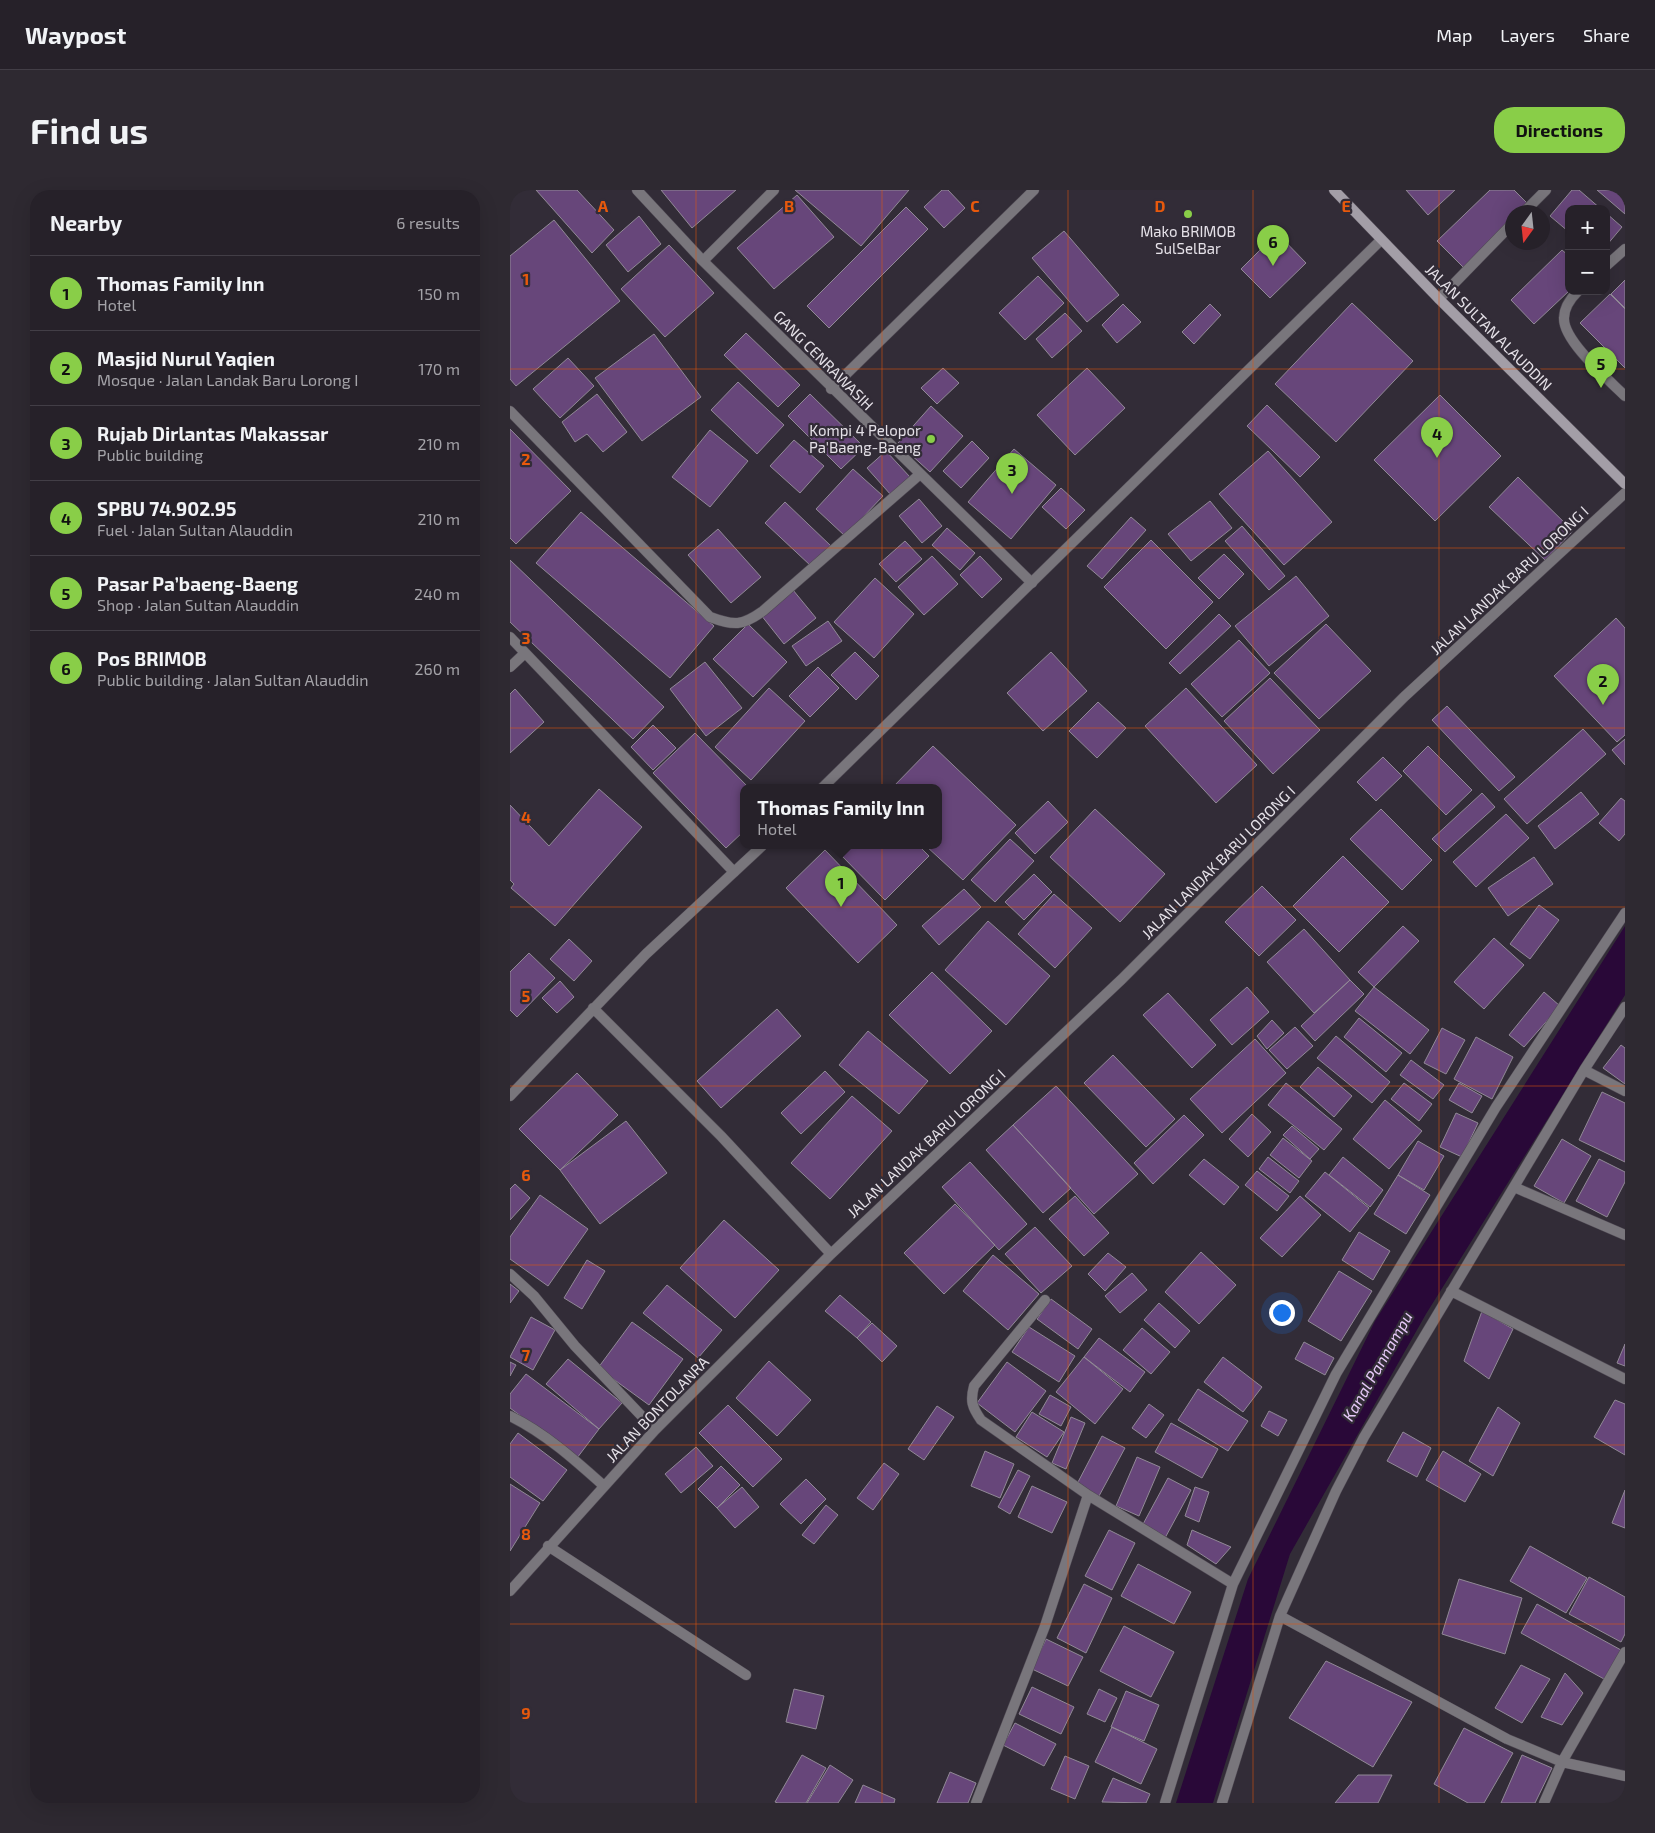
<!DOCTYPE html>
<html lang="en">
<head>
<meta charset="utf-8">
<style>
	body { margin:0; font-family:"Exo 2",sans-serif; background:#2e2931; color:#f1f3f6 }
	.controls { position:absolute; right:15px; top:15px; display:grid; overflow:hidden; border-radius:10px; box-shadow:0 5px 20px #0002 }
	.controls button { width:45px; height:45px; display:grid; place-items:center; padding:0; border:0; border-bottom:1px solid #423e46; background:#262129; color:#f1f3f6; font:25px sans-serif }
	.compass { position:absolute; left:995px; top:15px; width:45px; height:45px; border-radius:50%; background:#262129; box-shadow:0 5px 20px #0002; rotate:195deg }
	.you { position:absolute; left:771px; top:1122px; width:18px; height:18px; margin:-12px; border:4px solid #fff; border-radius:50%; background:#1a73e8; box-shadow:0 0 0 8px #1a73e833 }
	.badge { display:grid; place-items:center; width:32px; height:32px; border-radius:50%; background:#89ce48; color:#111; font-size:16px; font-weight:700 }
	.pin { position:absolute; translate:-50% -41px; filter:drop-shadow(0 1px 2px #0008) }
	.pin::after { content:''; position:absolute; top:26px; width:18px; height:15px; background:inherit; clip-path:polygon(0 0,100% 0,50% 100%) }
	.popup { position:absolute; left:230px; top:594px; width:202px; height:65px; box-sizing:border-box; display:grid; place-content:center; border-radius:10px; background:#262129; filter:drop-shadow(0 1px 4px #0005); font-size:16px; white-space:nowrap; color:#a4a3a8 }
	.popup b { font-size:19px; color:#f1f3f6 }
	.popup::after { content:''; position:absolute; left:50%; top:100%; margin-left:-10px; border:10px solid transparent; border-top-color:#262129 }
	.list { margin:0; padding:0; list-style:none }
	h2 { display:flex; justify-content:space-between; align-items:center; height:65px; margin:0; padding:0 20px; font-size:21px }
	h2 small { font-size:16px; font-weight:400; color:#a4a3a8 }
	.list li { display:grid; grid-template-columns:32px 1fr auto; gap:15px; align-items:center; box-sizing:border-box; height:75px; padding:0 20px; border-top:1px solid #423e46 }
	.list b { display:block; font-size:19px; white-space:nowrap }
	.list p { margin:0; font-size:16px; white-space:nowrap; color:#a4a3a8 }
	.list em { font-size:16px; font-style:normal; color:#a4a3a8 }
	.map { position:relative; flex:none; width:1115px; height:1613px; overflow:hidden; border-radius:20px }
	header { display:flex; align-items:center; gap:30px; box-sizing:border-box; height:70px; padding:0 25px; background:#262129; border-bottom:1px solid #423e46 }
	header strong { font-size:24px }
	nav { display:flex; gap:28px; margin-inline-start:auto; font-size:18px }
	.intro { display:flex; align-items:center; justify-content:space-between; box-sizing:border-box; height:120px; padding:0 30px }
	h1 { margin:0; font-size:35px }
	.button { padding:12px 22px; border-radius:20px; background:#89ce48; color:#111; font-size:18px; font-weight:700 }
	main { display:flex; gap:30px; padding:0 30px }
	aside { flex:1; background:#262129; border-radius:20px; box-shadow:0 5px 20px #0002 }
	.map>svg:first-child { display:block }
	.water { fill:#290838 }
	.building { fill:#67467a; stroke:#918996 }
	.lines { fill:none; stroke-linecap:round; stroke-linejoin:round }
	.service-casing { stroke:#4f4953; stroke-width:11 }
	.minor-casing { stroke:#4f4953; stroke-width:11 }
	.secondary-casing { stroke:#4f4953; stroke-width:11 }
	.service { stroke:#79767c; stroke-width:10 }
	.minor { stroke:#79767c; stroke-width:10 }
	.secondary { stroke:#a39ea7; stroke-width:10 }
	.grid { fill:none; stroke:#e8590c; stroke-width:1; stroke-opacity:0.55 }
	.poi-dot { fill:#89ce48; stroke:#322c37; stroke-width:2 }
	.labels { text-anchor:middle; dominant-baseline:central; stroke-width:4.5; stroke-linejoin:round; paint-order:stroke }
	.poi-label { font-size:15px; fill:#e5e1e8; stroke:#322c37 }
	.street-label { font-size:15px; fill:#e5e1e8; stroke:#322c37 }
	.water-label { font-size:16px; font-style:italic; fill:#e7c9f9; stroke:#322c37 }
	.grid-label { font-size:16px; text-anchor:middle; font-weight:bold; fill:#e8590c; stroke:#322c37; stroke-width:4.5; stroke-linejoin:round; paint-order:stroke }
</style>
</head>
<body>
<header>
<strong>Waypost</strong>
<nav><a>Map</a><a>Layers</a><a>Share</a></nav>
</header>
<div class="intro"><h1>Find us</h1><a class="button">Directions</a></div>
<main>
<aside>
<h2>Nearby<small>6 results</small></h2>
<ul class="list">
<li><span class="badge">1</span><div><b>Thomas Family Inn</b><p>Hotel</p></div><em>150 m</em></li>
<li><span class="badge">2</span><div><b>Masjid Nurul Yaqien</b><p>Mosque · Jalan Landak Baru Lorong I</p></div><em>170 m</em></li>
<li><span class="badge">3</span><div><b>Rujab Dirlantas Makassar</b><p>Public building</p></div><em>210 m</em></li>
<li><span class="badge">4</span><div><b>SPBU 74.902.95</b><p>Fuel · Jalan Sultan Alauddin</p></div><em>210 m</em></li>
<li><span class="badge">5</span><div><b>Pasar Paʼbaeng-Baeng</b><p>Shop · Jalan Sultan Alauddin</p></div><em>240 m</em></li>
<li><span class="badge">6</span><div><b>Pos BRIMOB</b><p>Public building · Jalan Sultan Alauddin</p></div><em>260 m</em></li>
</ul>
</aside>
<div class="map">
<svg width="1115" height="1613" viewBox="0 0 1115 1613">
	<rect width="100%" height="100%" fill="#322c37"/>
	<path class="water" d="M1115,736V805L916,1124L780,1364L703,1613H666L738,1389L865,1131Z"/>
	<path class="building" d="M26,0H67L104,40L82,63Z
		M151,0H226L182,38Z
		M285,0H399L351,56Z
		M432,0H438L455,18L434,38L414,17Z
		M896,0H945L918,25Z
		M980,0H1004L1017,13L1008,22H1002V28L953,77L927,51Z
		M1062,0H1069L1091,19H1059V42L1040,26Z
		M1087,0H1115V24Z
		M287,5L324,47L264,99L227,58Z
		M396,17L418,39L319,138L297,116Z
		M1096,23L1112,37L1096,56Z
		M129,26L151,54L118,82L96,55Z
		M44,30L110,111L6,196L0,189V66Z
		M554,41L609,105L577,132L522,68Z
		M767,43L796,73L760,108L731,79Z
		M159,55L204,103L155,147L111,99Z
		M1052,60L1059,66V101L1024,134L1001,110Z
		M528,86L554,113L515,150L489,123Z
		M1115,90V118L1101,104Z
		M1100,104L1115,119V178L1070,133Z
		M842,113L903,171L826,252L765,194Z
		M613,114L631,132L607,153L592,135Z
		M700,114L711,125L684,154L672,142Z
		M555,123L572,141L542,168L526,149Z
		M236,143L290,195L268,217L214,165Z
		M144,144L191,207L132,251L85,188Z
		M58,168L84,196L50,228L23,199Z
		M433,178L449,193L427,214L411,198Z
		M577,178L615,218L565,265L527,225Z
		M228,192L274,235L247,264L201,220Z
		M87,204L117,242L93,262L77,244L65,252L52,232Z
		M300,204L354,257L331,279L278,226Z
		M930,205L991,266L925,331L864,270Z
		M757,215L810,267L790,287L737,236Z
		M421,216L453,246L420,282L388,253Z
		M0,239L61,301L6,354L0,348Z
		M200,240L238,271L200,317L162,287Z
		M284,250L314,276L290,303L260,276Z
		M462,251L479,268L451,298L433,281Z
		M504,259L546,295L501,349L458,312Z
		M376,261L400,287L381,305L357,278Z
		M758,261L822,332L774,375L709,304Z
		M343,279L373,306L335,346L306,319Z
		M1008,287L1063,341L1035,370L979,317Z
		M551,298L575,320L556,339L532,317Z
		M409,309L432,336L412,353L389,326Z
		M700,311L722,338L681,371L658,344Z
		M275,312L321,356L301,376L255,333Z
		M71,322L204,436L160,488L26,373Z
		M621,327L636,340L592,389L577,376Z
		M732,336L775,386L759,400L715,351Z
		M437,338L465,363L450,380L422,355Z
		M208,339L251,387L221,413L178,365Z
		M641,350L703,412L656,459L594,397Z
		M395,351L412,369L386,392L369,374Z
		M714,364L734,384L709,409L688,388Z
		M422,366L448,394L414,425L388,397Z
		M470,366L492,389L472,408L450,385Z
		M0,370L154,517L123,549L0,432Z
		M786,386L819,426L759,476L725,436Z
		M365,388L404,424L364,468L324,432Z
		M283,400L306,428L274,454L251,425Z
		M709,424L721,436L670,484L659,473Z
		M1106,428L1115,438V545L1107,552L1044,486Z
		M318,431L332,451L296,476L282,456Z
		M238,434L277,472L243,507L203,469Z
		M816,434L861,481L809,529L764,483Z
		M729,450L760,483L712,527L681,494Z
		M345,462L369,486L346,510L321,485Z
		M541,462L577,501L533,541L497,503Z
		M195,472L232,518L196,546L160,499Z
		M308,477L329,498L300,527L279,506Z
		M760,488L810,540L763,584L714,531Z
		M259,498L295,531L241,590L205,557Z
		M676,498L747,575L706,613L635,536Z
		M5,499L34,532L0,563V504Z
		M588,512L616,538L587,568L559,541Z
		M937,516L1005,587L989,601L922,530Z
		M143,535L166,558L143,580L121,557Z
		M1073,539L1096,564L1017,634L994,609Z
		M185,543L239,598H234V641L216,658L143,583Z
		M1115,549V575L1102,560Z
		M423,556L506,635L453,690L416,656H428V598H382Z
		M918,556L962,600L936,625L893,581Z
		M873,567L892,586L866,611L847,592Z
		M89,599L132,637L45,736L1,698L4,694L0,690V615L39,656Z
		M1071,602L1089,624L1045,659L1028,636Z
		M972,603L985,617L935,662L922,649Z
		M1111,608L1115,611V644L1109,651L1089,633Z
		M538,611L558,632L525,664L505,643Z
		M585,619L655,684L610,732L540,667Z
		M871,619L922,670L892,700L840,649Z
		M996,624L1019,648L966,697L943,672Z
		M500,649L524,671L485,712L461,690Z
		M339,656H409L419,666L375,710L330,664Z
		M315,660L387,735L348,773L276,698Z
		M833,666L879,712L829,762L783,716Z
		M1024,667L1043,694L998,726L978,698Z
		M524,684L542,702L514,730L495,712Z
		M752,696L786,730L749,766L715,732Z
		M454,699L471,717L429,755L412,736Z
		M544,704L582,738L545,778L508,744Z
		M1029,715L1049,730L1020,769L1000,754Z
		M478,731L540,786L496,835L435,780Z
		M893,736L909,751L864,797L848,782Z
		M794,739L840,790L804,823L757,772Z
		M984,748L1014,775L974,819L944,792Z
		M59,749L82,771L64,791L40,769Z
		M19,763L45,788L7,827L0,820V782Z
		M422,782L482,841L440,884L379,825Z
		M840,790L854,804L805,851L791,836Z
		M50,791L64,807L47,823L32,808Z
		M737,797L759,822L722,855L700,830Z
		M864,797L919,840L900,864L845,821Z
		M1034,802L1050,816L1014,857L999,845Z
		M658,803L706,855L682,878L633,825Z
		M267,819L291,846L211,918L187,891Z
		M849,828L892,863L876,882L834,847Z
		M762,830L774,843L757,859L747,846Z
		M785,837L803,856L777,879L759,860Z
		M932,838L955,850L936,884L914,873Z
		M358,841L418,891L389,924L329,875Z
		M826,846L880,892L862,913L807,868Z
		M966,847L1003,867L982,909L944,889Z
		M745,849L776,883L712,943L680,909Z
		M1111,855L1115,858V894L1093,878Z
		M603,865L665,929L636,957L574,893Z
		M901,870L934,895L923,909L890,885Z
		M808,877L842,906L824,927L790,897Z
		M315,881L335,902L291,944L271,923Z
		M67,883L108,925L50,980L9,939Z
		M776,893L832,939L814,960L758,915Z
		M894,893L922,914L909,931L881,909Z
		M949,893L972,906L962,923L939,910Z
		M546,896L628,984L584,1024L503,935Z
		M1092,902L1115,913V972L1069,950Z
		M342,906L382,941L320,1009L281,973Z
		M875,910L912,941L879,979L843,949Z
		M946,923L968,933L952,967L930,957Z
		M742,924L761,942L738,967L719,949Z
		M674,925L694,945L643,994L624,973Z
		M116,931L157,983L90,1034L50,980Z
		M503,935L561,998L533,1023L476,960Z
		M782,936L809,959L800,969L773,945Z
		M773,948L802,971L789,988L760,965Z
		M1052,949L1081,966L1054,1013L1024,996Z
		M908,951L934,966L914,1000L888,985Z
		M758,967L789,991L780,1003L749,979Z
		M833,967L873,1000L860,1017L819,985Z
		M694,969L729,997L714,1015L679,985Z
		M1089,969L1115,982V992L1097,1027L1066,1011Z
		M460,972L517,1034L489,1060L432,997Z
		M747,981L779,1006L767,1021L735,995Z
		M815,982L859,1018L840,1042L795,1006Z
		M888,985L920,1005L896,1044L864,1024Z
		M5,994L20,1008L0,1030V999Z
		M30,1005L78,1039L38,1096L0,1069V1047Z
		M565,1006L599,1043L574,1066L539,1029Z
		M790,1006L811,1025L772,1067L750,1048Z
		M445,1014L485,1055L434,1104L394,1063Z
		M214,1030L269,1080L225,1128L170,1078Z
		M525,1037L562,1076L531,1103L495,1064Z
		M849,1042L880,1061L863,1090L832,1070Z
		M691,1062L726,1095L689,1134L655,1102Z
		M598,1063L616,1077L595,1101L578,1084Z
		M483,1065L529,1104L498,1140L453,1101Z
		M77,1070L95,1081L72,1119L54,1108Z
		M829,1081L862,1101L831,1151L798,1131Z
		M622,1083L637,1100L610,1123L595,1106Z
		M0,1094L9,1101L0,1113Z
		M157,1095L212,1140L188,1168L133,1123Z
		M330,1105L361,1132L347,1148L315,1121Z
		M541,1109L582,1139L568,1159L527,1129Z
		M649,1113L680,1141L665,1158L634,1130Z
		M972,1121L1003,1139L979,1189L954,1171Z
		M21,1127L45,1140L23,1180L0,1167Z
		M122,1132L173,1169L139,1215L88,1178Z
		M362,1133L387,1156L372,1172L347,1148Z
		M519,1137L565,1166L549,1192L502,1162Z
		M632,1138L660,1162L641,1184L613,1160Z
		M589,1148L635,1182L620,1202L574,1167Z
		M794,1152L824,1168L815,1185L785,1169Z
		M1115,1154V1176L1107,1173Z
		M574,1167L613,1199L585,1234L546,1202Z
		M713,1167L752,1197L733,1222L694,1192Z
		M58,1169L112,1213L89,1239L36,1194Z
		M259,1171L301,1210L267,1246L226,1208Z
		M0,1172L6,1175L0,1186Z
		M497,1172L536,1201L505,1242L467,1213Z
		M16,1184L89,1239L67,1268L0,1218V1204Z
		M688,1199L738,1231L718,1261L668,1230Z
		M540,1205L561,1217L551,1236L529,1224Z
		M1105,1210L1115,1214V1265L1084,1247Z
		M639,1214L654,1225L636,1248L622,1238Z
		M218,1215L272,1269L243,1297L189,1243Z
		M427,1216L444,1227L414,1270L398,1259Z
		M988,1217L1010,1233L983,1286L959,1271Z
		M759,1221L777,1230L768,1246L751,1236Z
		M522,1222L554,1242L537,1267L506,1247Z
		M561,1227L575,1233L556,1279L542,1273Z
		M661,1233L708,1259L692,1288L645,1262Z
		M893,1242L921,1258L907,1287L877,1271Z
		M8,1243L57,1280L33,1311L0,1287V1254Z
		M592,1246L615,1258L589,1306L567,1294Z
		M186,1257L203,1276L171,1303L155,1284Z
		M475,1261L504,1274L490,1308L461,1296Z
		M933,1261L971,1284L955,1312L916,1290Z
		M627,1267L650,1277L629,1326L606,1316Z
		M374,1273L389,1284L363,1320L347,1308Z
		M211,1276L230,1295L207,1318L188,1299Z
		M508,1280L520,1286L500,1324L488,1317Z
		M658,1288L681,1300L655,1348L632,1336Z
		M296,1289L316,1309L291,1334L270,1314Z
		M0,1294L30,1313L0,1361Z
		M522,1296L557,1312L542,1343L508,1327Z
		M232,1297L249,1317L225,1338L207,1318Z
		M685,1297L699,1302L689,1332L675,1326Z
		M1115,1300V1338L1102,1333Z
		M316,1315L328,1325L304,1354L292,1345Z
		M599,1340L625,1353L602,1400L575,1386Z
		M682,1340L721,1357L706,1374L677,1355Z
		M1020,1356L1077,1388L1056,1423L1000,1391Z
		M628,1374L681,1402L664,1434L611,1406Z
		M1079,1387L1115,1407V1444L1111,1452L1059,1424Z
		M949,1389L1012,1408L995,1464L932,1444Z
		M574,1394L602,1408L576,1463L547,1448Z
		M1027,1414L1111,1460L1094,1489L1011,1443Z
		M614,1436L664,1462L641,1507L590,1481Z
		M536,1449L573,1467L558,1496L522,1479Z
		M816,1471L902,1512L863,1577L779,1528Z
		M1011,1475L1040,1489L1012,1533L985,1518Z
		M1055,1483L1073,1503L1052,1535L1031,1527Z
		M522,1497L564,1517L551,1544L509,1524Z
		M284,1499L314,1506L306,1539L276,1532Z
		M589,1499L607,1508L595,1532L577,1524Z
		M616,1501L649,1515L634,1551L601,1537Z
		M505,1533L546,1554L534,1576L493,1555Z
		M602,1537L647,1559L631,1594L585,1572Z
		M954,1538L1003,1563L974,1613H958L924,1594Z
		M292,1565L316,1578L296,1613H268L265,1612Z
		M1012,1565L1042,1578L1025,1613H991Z
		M555,1566L579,1576L565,1609L541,1599Z
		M320,1575L343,1590L328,1613H297Z
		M440,1582L466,1593L458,1613H427Z
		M848,1585H882L868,1613H825Z
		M603,1588L640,1604L636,1613L592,1612Z
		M353,1595L385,1609L384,1613H345Z"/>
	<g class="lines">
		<g class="service-casing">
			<path id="service" d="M127,0L193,71L522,393
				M193,71L264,0
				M321,199L524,0
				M0,221L200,427C224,436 232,436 253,421L409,285
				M0,447L224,682
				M0,477L15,463
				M38,1356L236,1485"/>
		</g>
		<g class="minor-casing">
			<path id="minor" d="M1014,22L1036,0
				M1096,76L1115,59
				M1068,101C1061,108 1054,118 1054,128C1053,151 1099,190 1115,206
				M929,109L1002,34
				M312,598L871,50
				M83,818L211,946L321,1064
				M1074,880L1115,901
				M0,906L136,764L252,656
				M1004,997L1115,1045
				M0,1084L24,1106L65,1156L145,1240
				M941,1101L1115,1189
				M535,1110L464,1196C460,1211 462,1217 471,1230L578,1305L723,1394L826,1184L986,917L1115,723
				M0,1226C35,1243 65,1270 94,1296
				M0,1401L145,1240L321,1064L612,789L894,507L1115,303
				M770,1426L997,1549L1052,1572L1115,1586
				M466,1613L535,1436L578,1305
				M655,1613L723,1394
				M712,1613L770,1426L826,1301L854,1247L1074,880L1115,817
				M1034,1613L1052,1572L1115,1462"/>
		</g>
		<g class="secondary-casing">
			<path id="secondary" d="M824,0L929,109L1115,294"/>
		</g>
		<use href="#service" class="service"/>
		<use href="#minor" class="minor"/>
		<use href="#secondary" class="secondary"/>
	</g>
	<path class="grid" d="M186,0V1613M372,0V1613M558,0V1613M743,0V1613M929,0V1613M0,179H1115M0,358H1115M0,538H1115M0,717H1115M0,896H1115M0,1075H1115M0,1255H1115M0,1434H1115"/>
	<g class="poi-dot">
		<circle cx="678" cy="24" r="5"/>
		<circle cx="421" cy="249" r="5"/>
	</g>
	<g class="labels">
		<g class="poi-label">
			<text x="678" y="41">Mako BRIMOB<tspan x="678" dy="17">SulSelBar</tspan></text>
			<text x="411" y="240" text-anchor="end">Kompi 4 Pelopor<tspan x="411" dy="17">Pa'Baeng-Baeng</tspan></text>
		</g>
		<g class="street-label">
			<text transform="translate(979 137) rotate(45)">JALAN SULTAN ALAUDDIN</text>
			<text transform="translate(314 170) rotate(45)">GANG CENRAWASIH</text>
			<text transform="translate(999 390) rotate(-43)">JALAN LANDAK BARU LORONG I</text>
			<text transform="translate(708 672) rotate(-45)">JALAN LANDAK BARU LORONG I</text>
			<text transform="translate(416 953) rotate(-43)">JALAN LANDAK BARU LORONG I</text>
			<text transform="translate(147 1219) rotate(-46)">JALAN BONTOLANRA</text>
		</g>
		<g class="water-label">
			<text transform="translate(867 1176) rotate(-60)">Kanal Pannampu</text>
		</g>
	</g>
	<g class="grid-label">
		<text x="93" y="22">A</text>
		<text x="279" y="22">B</text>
		<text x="465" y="22">C</text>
		<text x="650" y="22">D</text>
		<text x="836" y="22">E</text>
		<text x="16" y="95">1</text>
		<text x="16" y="275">2</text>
		<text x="16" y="454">3</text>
		<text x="16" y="633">4</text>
		<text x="16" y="812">5</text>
		<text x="16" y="991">6</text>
		<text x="16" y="1171">7</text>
		<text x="16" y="1350">8</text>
		<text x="16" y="1529">9</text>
	</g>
</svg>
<div class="controls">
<button>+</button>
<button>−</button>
</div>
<svg class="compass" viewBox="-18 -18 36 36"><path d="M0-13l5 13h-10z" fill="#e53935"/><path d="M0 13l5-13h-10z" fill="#a4a3a8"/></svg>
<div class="you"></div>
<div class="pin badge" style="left:331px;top:717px">1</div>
<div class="popup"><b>Thomas Family Inn</b>Hotel</div>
<div class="pin badge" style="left:1093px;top:515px">2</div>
<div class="pin badge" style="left:502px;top:304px">3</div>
<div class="pin badge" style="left:927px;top:268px">4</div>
<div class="pin badge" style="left:1091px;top:198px">5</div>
<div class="pin badge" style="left:763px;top:76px">6</div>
</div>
</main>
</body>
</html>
